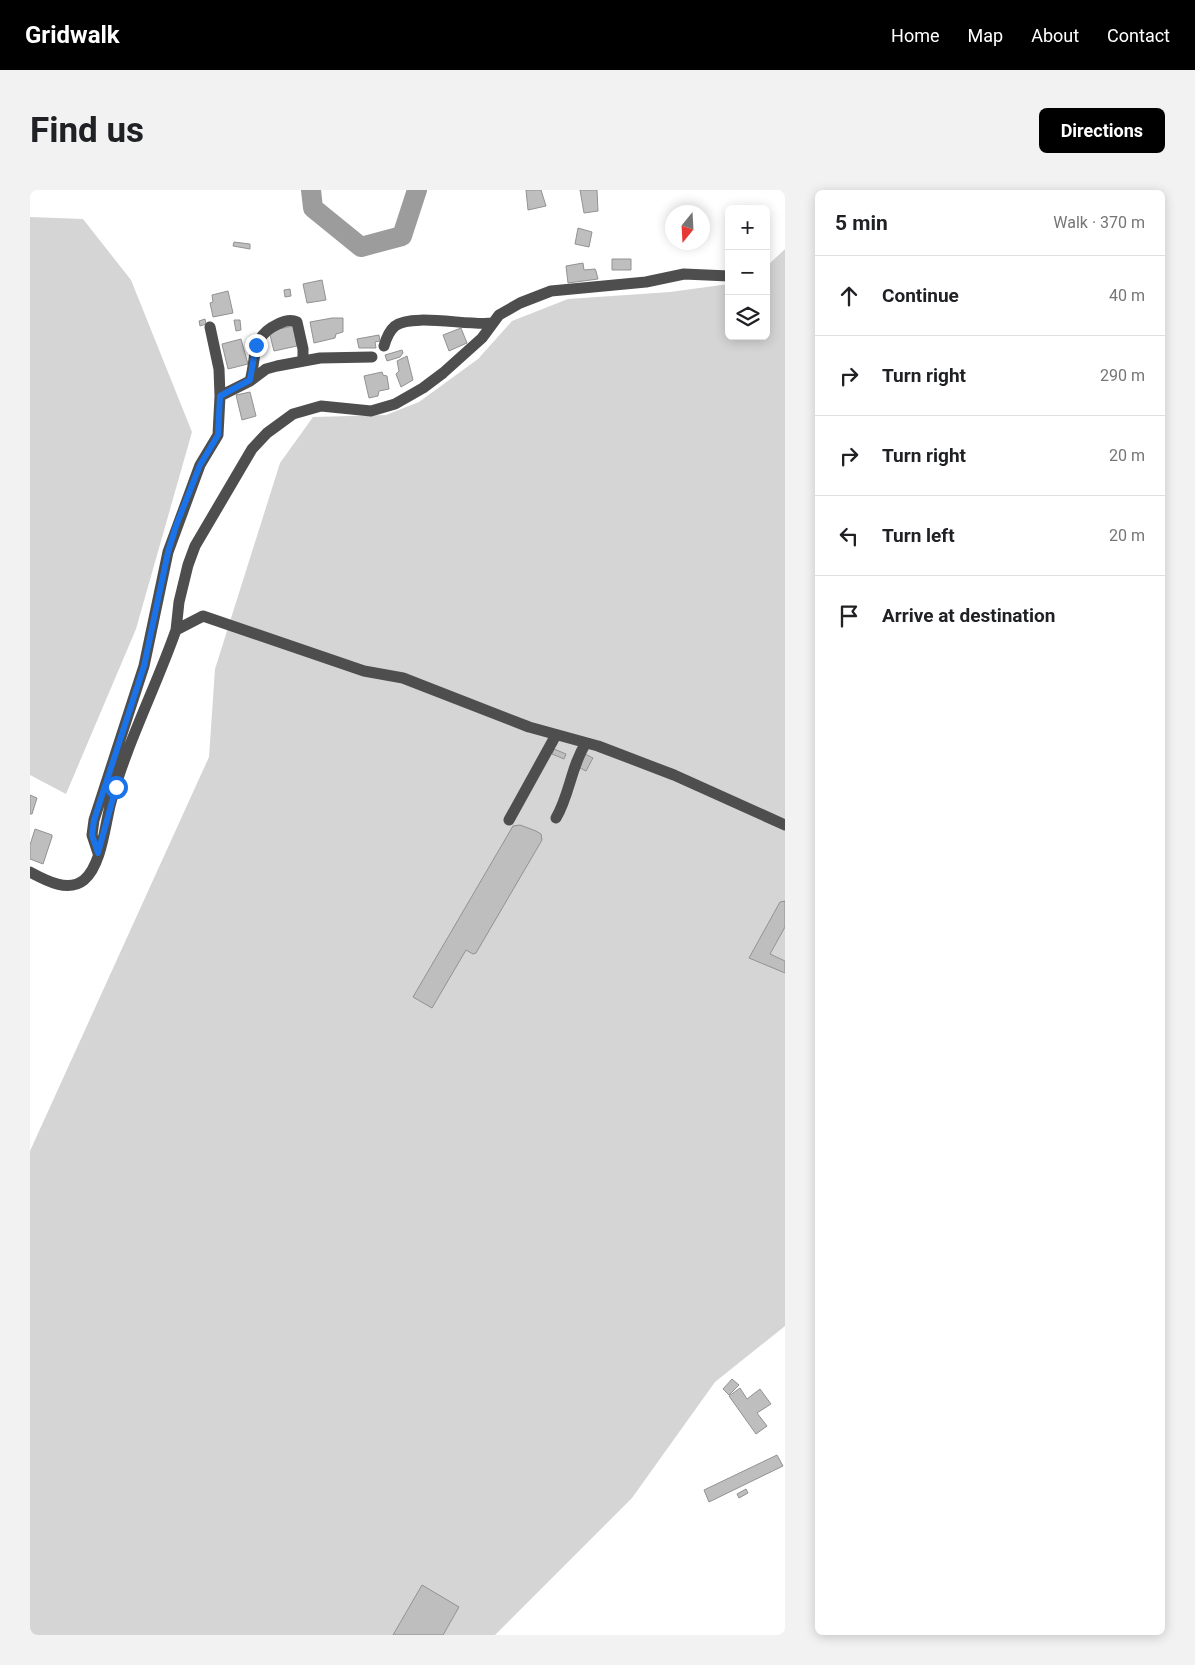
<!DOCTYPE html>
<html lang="en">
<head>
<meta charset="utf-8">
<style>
	body { margin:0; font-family:Roboto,sans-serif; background:#f2f2f2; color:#202124 }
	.controls { position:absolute; right:15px; top:15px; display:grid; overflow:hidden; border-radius:8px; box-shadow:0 2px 12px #0003 }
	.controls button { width:45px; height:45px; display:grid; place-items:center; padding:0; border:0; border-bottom:1px solid #e0e0e0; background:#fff; color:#202124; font:25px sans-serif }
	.compass { position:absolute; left:635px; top:15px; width:45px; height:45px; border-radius:50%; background:#fff; box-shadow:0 2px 12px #0003; rotate:198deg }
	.stop { position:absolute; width:15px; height:15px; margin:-11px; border:4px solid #1a73e8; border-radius:50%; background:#fff }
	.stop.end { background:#1a73e8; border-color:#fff; box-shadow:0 1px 5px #0008 }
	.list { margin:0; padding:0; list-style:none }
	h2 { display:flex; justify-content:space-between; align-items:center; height:65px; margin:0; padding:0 20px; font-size:21px }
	h2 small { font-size:16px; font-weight:400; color:#757577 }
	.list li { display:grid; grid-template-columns:32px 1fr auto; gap:15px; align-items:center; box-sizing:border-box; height:80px; padding:0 20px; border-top:1px solid #e0e0e0 }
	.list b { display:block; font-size:19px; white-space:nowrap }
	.list em { font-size:16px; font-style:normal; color:#757577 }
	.icon { flex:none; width:28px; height:28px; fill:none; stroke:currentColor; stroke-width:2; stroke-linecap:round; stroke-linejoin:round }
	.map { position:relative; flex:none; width:755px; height:1445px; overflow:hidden; border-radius:8px }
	header { display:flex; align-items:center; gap:30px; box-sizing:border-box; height:70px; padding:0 25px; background:#000; color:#fff }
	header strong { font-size:24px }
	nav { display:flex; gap:28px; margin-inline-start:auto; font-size:18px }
	.intro { display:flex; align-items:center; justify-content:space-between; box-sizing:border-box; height:120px; padding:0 30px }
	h1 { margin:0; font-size:35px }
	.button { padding:12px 22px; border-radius:8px; background:#000; color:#fff; font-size:18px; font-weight:700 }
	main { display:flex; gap:30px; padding:0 30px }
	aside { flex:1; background:#fff; border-radius:8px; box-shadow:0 2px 12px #0003 }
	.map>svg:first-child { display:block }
	.green { fill:#d5d5d5 }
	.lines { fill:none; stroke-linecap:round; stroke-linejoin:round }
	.river { stroke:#9c9c9c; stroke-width:20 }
	.building { fill:#bebebe; stroke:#929292 }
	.minor { stroke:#4e4e4e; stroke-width:11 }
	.route { stroke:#1a73e8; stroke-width:6 }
</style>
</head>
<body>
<header>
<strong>Gridwalk</strong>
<nav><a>Home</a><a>Map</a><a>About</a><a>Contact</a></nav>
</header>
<div class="intro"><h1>Find us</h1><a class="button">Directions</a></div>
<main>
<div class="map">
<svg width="755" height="1445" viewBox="0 0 755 1445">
	<rect width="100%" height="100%" fill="#fff"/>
	<path class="green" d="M0,27L53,29L101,90L162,242L106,439L36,604L0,585Z
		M755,59V1136L685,1192L602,1308L465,1445H0V961L179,567L185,479L250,273L283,227L356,225L389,212L448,169L482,131L538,109L640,102L699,94V146H736V77Z"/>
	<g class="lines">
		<path class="river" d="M281,0L283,18L331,57L372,46L387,0"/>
	</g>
	<path class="building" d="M496,0H511L516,16L498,20Z
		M550,0H567L568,21L554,23Z
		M548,38L562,42L559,57L545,54Z
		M204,52L220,54V59L203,56Z
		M582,69H601V80H582Z
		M553,73L554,80L565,79L566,81L568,89L538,93L536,76Z
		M292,90L296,110L277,113L273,94Z
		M260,99L261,106L255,107L254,100Z
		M198,101L203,123L183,127L180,113L183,112L182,105Z
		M302,128H313V142L306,144L305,148L284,153L280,132Z
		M175,129L176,134L170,136L169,131Z
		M204,130H210L211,140L206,141Z
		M263,136L267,156L244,161L239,141Z
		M431,138L437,153L419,161L413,145Z
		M349,145L350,151L345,152L346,158H329L327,149Z
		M211,149L218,174L198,179L192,154Z
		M372,160L373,163L370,167L357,171L355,165Z
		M377,166L383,190L371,197L366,184L369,181L367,171Z
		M352,182L353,185L357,186L359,199L349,201L348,206L339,208L334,186Z
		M220,202L226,226L212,230L206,205Z
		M524,559L536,564L534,569L522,564Z
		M553,563L563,568L556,581L546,576Z
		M0,605L7,608L2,624H0Z
		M490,635L506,641L511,644L512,650L446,763L443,764L436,760L402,818L383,807L483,636Z
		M5,639L22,645V647L13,674L0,669V655Z
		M755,711V737L740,764L755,771V783L719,768L750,712Z
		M702,1189L709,1195L699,1205L693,1199Z
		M710,1198L717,1209L730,1199L741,1214L727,1223L737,1236L726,1244L699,1206Z
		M747,1265L753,1276L679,1312L674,1300Z
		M716,1299L718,1303L709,1308L707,1304Z
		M392,1395L429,1417L413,1445H363Z"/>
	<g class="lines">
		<path class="minor" d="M180,137L189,179L190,206
			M354,156C356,149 359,141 365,136C382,123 438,136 462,133
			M220,191C227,166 220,147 248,134C254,131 261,129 267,132L273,159V171
			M146,440L173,426L334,481L373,488L499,537L568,556L644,585L755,635
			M526,628C540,604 541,576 556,553
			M479,630L526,545
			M68,663L62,645L64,630L114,476L138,362L170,275L188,245L190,206L220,191L236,179L247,176L290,168L342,167
			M0,682C15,690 38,703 54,690C72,675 75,634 81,612C96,555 126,497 146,440L149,412L158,375L165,356L222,259L237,243L263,224L291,216L341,221L365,214L393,198L413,183L452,148L469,125L490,113L521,101L616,92L654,84L699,86"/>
	</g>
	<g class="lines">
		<path class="route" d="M86,597L68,663L62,645L64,630L114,476L138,362L146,336L170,275L188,245L190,206L220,190L226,155"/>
	</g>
</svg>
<div class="controls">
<button>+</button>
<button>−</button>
<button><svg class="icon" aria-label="layers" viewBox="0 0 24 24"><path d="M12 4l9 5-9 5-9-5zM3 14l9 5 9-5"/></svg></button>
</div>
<svg class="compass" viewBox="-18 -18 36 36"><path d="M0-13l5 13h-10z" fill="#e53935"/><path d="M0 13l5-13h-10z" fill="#757577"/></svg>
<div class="stop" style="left:86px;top:597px"></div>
<div class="stop end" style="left:226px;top:155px"></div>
</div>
<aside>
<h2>5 min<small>Walk · 370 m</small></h2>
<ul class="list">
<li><svg class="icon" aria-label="ahead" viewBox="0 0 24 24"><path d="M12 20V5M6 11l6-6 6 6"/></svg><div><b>Continue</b></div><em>40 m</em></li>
<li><svg class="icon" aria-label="right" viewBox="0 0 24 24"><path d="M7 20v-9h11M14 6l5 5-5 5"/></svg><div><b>Turn right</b></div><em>290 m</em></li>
<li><svg class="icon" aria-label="right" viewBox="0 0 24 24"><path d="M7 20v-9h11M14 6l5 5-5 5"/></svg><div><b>Turn right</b></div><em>20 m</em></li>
<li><svg class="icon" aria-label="left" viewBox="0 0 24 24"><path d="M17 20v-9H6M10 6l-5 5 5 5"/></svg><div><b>Turn left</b></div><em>20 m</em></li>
<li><svg class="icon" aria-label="arrive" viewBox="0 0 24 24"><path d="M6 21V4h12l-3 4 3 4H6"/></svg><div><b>Arrive at destination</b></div></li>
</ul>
</aside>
</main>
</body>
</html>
